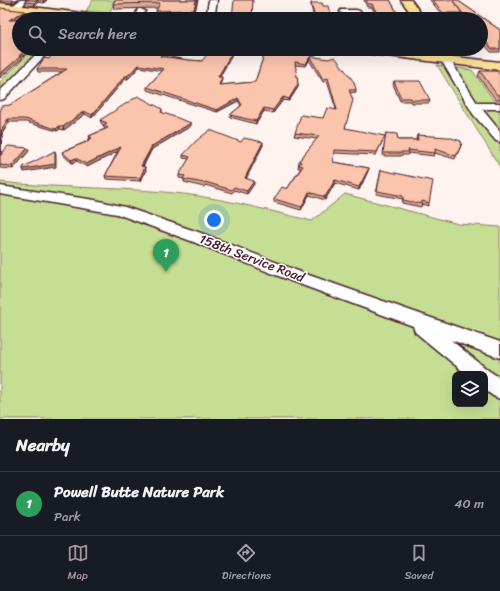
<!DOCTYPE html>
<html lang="en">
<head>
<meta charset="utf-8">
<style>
	body { margin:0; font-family:Sriracha,sans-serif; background:#20242c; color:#f1f3f6 }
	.controls { position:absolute; right:12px; bottom:12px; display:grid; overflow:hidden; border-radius:8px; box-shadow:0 4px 16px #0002 }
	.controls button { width:36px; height:36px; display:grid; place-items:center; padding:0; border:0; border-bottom:1px solid #363941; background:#171b24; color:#f1f3f6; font:20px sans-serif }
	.you { position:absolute; left:214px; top:220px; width:14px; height:14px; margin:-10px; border:3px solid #fff; border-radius:50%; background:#1a73e8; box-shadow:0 0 0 6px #1a73e833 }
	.badge { display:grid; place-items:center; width:26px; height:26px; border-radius:50%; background:#a6949b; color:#fff; font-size:13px; font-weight:700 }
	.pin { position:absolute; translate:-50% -33px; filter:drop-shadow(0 1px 2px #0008) }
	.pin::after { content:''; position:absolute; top:21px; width:14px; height:12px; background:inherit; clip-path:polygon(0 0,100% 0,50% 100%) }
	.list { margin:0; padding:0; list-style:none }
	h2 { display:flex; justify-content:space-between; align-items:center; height:52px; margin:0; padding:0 16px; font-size:17px }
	h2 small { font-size:13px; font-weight:400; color:#9ea1a6 }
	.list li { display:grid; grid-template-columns:26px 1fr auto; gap:12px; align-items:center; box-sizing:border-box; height:64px; padding:0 16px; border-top:1px solid #363941 }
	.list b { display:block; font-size:15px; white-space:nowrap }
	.list p { margin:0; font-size:13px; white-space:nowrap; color:#9ea1a6 }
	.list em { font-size:13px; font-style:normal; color:#9ea1a6 }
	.icon { flex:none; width:22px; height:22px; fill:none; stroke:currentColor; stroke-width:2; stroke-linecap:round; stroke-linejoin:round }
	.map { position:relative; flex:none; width:500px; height:419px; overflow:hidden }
	.search { position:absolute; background:#171b24; box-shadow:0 4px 16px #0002; left:12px; right:12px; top:12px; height:44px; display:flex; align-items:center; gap:10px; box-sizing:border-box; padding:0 14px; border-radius:22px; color:#9ea1a6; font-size:15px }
	.sheet { height:116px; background:#171b24 }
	nav { display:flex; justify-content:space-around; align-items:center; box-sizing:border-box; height:56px; border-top:1px solid #363941; background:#171b24; font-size:11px; color:#9ea1a6 }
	nav a { display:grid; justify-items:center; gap:2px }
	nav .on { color:#a6949b }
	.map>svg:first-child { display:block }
	.green { fill:#c6de94; stroke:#887e60; fill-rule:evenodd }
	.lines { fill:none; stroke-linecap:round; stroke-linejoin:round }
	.minor-casing { stroke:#4a1f2b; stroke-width:3 }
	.major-casing { stroke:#4a1f2b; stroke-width:3 }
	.minor { fill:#fff; fill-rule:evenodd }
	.major { fill:#fbdf96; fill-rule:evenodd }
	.wall { fill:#d8a995; stroke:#4a1f2b }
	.shaded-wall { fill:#b08a79; stroke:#4a1f2b }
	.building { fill:#fbc5ad; stroke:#4a1f2b }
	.labels { text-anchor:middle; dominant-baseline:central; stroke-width:3; stroke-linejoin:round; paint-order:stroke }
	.street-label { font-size:13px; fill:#4a1f2b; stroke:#fff }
</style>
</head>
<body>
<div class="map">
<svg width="500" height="419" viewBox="0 0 500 419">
	<rect width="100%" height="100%" fill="#fef3ef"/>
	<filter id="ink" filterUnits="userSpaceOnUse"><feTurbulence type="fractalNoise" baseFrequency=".025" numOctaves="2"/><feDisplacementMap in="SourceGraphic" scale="8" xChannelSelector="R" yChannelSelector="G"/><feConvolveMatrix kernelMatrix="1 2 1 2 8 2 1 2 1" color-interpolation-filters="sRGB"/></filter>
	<g filter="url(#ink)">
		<path class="green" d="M93,0H116L109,13L86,11Z
			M33,49H49L0,101V82Z
			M437,65L472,70L500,109V167Z
			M0,182C54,188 109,187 164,192C214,196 263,209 312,221L345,194L458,224L500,227V419H0ZM455,374H485V404H455Z"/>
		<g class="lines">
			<g class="minor-casing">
				<path id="minor" d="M20,0H28L18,10H12V6Z
					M209,0H217L214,19H206Z
					M138,9H141L145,11L142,19H134Z
					M341,10H357L361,12C356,16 345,16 340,12Z
					M41,49H51L4,99L0,100V91Z
					M446,57L449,58L477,103H500V109H482L500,131V142L496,141L473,114L441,60Z
					M0,186L95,200L125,207L201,233L303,273L500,342V358L451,340L488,370L500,378V399L493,396L485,390V374H466L415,332L413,326L291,281L191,241L117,214L0,194Z"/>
			</g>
			<g class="major-casing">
				<path id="major" d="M401,0H411L425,19H415Z
					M0,3L106,16L111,19H81L0,9Z
					M350,49H386L500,62V70L356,52L352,51Z"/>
			</g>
			<use href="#minor" class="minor"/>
			<use href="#major" class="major"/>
		</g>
		<path class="wall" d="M0,0H18L13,3L0,2Z
			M26,0H47L44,3L38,2L35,6L26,5L25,2Z
			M115,0H198L194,15L157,16L156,11L158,8L114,9L113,4Z
			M364,0H390L399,16L404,19H377L372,7H367Z
			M430,0H457L500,30V52H491L481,41V19H463L461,16H443Z
			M311,3L323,6L332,19H314L311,5Z
			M266,49L311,56L356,90V92L350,93L345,128L384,138L376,155L334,153L333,162L369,168L368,171L359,190L335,183L325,200L309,195L301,210L274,202V199L287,189L301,168H298L299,161L317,139L294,136L295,133L323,118L336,109L327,81L323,82L309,60L306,66L295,65L298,84V87L289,101L283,100L273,113L264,111L256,124L230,117V115L241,106L238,101L217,112L147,90V87L162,71L139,67L128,79H125L92,118L85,114L64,130L60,129L57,131L26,122H9L2,134L1,154L29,151L13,169L0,168V112L10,105L62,72H38L37,69L49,59L163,56L188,60L202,61L235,50L219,77H222V80L220,85L255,82Z
			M480,71L500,75V100H496L478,76Z
			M394,81L430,100L429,103H411L410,101H400L393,84Z
			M162,109V113L191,126L152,149L143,167H145L146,170L140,181L106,179L105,176L118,151L87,167L77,161L72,163L63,155L62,152L88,141L87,140L90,139L89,136L105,129L104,128L103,125H104L101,123L100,120Z
			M386,133L398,140H416L417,135L461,143V146L455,159L435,153L434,156L409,153L408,155H401V156H383Z
			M241,142L263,145L246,178L254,184L247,194L234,190L232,193L205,185L204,187L184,182V179L179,178V175L189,159L183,158V155Z
			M381,170L429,203L428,206L422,204L421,207L402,203L403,199L376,194Z"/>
		<path class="shaded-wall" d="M12,0H18L13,3Z
			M38,0V2L35,6L34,3Z
			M43,0H47L44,3Z
			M196,0H198L194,15V10Z
			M25,11L26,14L10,23L9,20Z
			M27,49H30V50L22,58V59L0,78V74Z
			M168,49H171L160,58V56Z
			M234,49H235V50L218,80V77Z
			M310,57L309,60L306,66V64Z
			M139,65V67L128,79L127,76Z
			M125,76V79L92,118V115Z
			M298,84V87L289,101V99Z
			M283,97V100L273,113V110Z
			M238,98V101L217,112V110Z
			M264,108V111L256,124V121Z
			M84,111L85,114L64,130L63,127Z
			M8,119L9,122L2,134L1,155H0L1,131Z
			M191,123V126L152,149L141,169V166L152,146Z
			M59,126L60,129L57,131L56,129Z
			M263,142V145L245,181V178Z
			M121,147V150L87,167L86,164Z
			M28,148L29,151L13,169L12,166Z
			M55,151L56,154V167L24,172L23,169Z
			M76,158L77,161L72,163L71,160Z
			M145,167L146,170L140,181V178Z
			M369,168L368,171L359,190V187Z
			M335,180V183L325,200V197Z
			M254,181V184L247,194V191Z
			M309,192V195L301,210L302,207Z"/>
		<path class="building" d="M26,0H37L34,3L25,2Z
			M115,0H196L194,10L156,11L160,3L113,4Z
			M234,0H253L252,19H232Z
			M366,0H390L399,16H402L404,19H380L372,4H368Z
			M433,0H457L500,30V49H492L481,36V19H467L453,1L462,13H443Z
			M311,3H322L323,6H328L332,19H315Z
			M0,8L25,11L9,20H19V49H27L19,56H21L0,74Z
			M56,49H168L160,56L188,60L202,61L211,49H234L218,77H222L219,85L255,82L266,49H271L311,54L310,56L328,59L335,57L354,82L356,90H349L353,100L345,128L385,136L377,152L334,150L333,162L369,168L359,187L335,180L325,197L309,192L302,207L274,199L282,187L287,189L303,166L299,165L301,162L299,161L319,136L295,133L301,115L323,118L327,108L337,110L328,78L323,79L310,57L306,64L295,62L298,84L289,99L283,97L273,110L264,108L256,121L230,115L242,105L238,98L217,110L147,87L164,69L139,65L127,76H125L92,115L84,111L63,127L59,126L56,129L25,119H8L1,131L0,152V112L2,106L10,105L67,69H37L44,58L49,59Z
			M480,71H497L500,75V95H497Z
			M394,81H420L430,100H412L411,98H401Z
			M138,96L162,109L161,112L191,123L152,146L141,166L145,167L140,178L105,176L121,147L86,164L76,158L71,160L62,152L89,141L87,140L92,138L89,136L108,128L103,125L107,123L100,120Z
			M210,130L241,142L244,138L263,142L245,178L254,181L247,191L234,187L232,190L205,182L204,183L183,179L185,176L179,175L190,157L183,155L196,141Z
			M386,133L397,134L398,140H418L417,135L448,137L461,141V143H462L456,156L435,149V153L408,150L409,152H401L402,153H383Z
			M8,146L28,148L12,166L0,165V156Z
			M55,151V164L23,169V167Z
			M381,170L433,181L429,203L422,201V204L403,200V196L377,191Z"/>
	</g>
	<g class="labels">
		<g class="street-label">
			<text transform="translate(252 258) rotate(21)">158th Service Road</text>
		</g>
	</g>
</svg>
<div class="controls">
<button><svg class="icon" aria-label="layers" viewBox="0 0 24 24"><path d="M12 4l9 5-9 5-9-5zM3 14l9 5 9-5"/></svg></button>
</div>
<div class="you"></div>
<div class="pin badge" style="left:166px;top:272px;background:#2e9e5b">1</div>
<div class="search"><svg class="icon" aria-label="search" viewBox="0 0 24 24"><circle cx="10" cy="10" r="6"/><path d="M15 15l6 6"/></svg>Search here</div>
</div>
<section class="sheet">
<h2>Nearby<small></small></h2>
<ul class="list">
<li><span class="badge" style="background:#2e9e5b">1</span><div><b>Powell Butte Nature Park</b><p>Park</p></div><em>40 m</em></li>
</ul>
</section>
<nav>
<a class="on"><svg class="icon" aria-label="map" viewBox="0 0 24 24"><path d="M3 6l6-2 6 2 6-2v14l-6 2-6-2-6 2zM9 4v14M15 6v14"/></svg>Map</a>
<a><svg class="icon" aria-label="directions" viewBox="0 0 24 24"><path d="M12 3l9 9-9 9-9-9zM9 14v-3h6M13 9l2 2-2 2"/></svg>Directions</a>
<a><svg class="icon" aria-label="saved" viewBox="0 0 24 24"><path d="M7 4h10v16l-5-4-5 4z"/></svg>Saved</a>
</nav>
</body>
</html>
